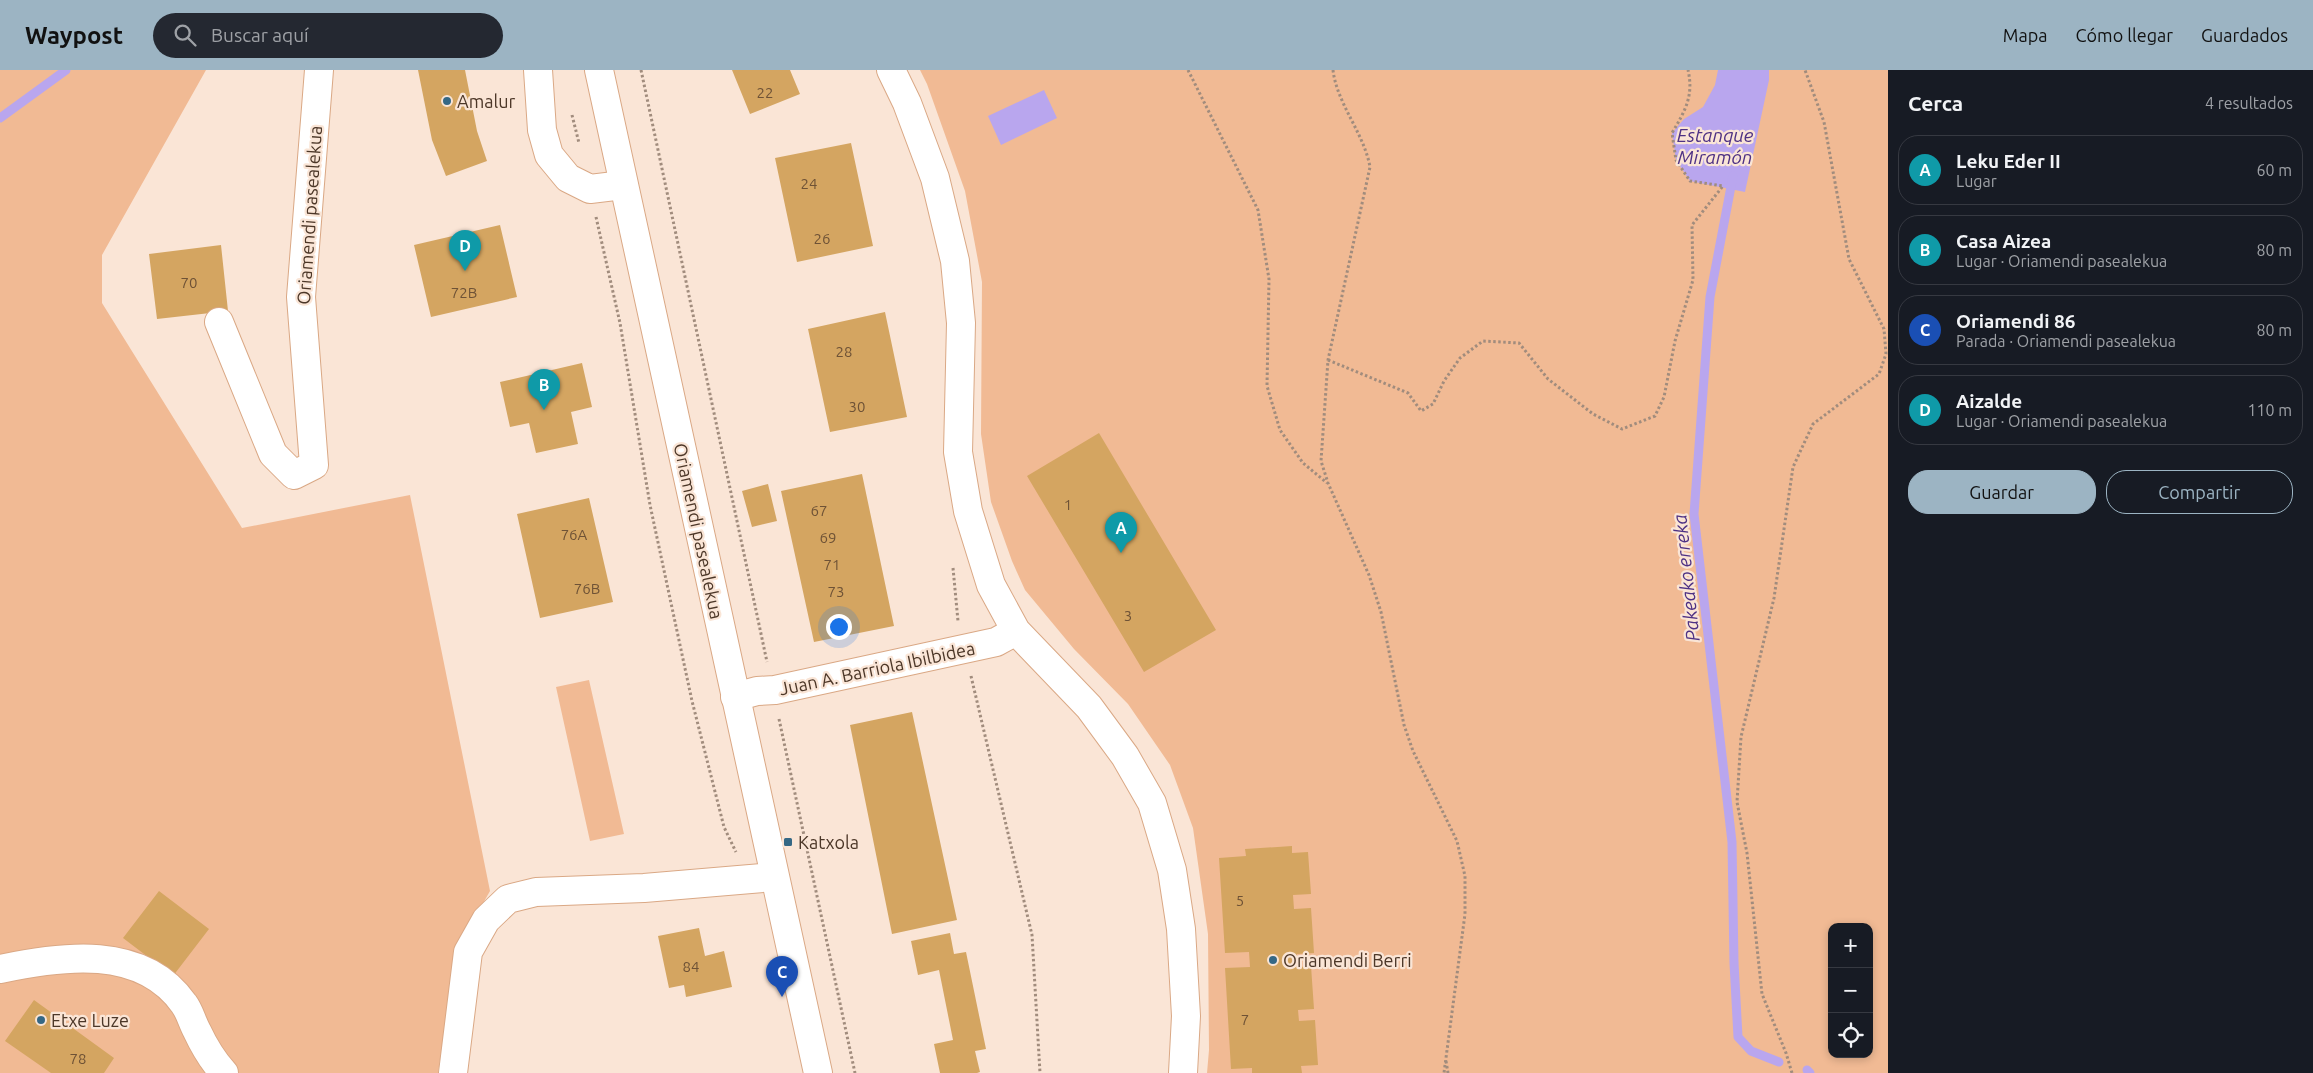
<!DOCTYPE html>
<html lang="es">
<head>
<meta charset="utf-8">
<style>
	body { margin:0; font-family:Ubuntu,sans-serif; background:#242831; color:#f1f3f6 }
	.controls { position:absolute; right:15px; bottom:15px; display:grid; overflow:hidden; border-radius:10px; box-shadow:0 2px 8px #0003 }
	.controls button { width:45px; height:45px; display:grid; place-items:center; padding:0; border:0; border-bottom:1px solid #363941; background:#171b24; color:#f1f3f6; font:25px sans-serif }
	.you { position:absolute; left:838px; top:556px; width:18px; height:18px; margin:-12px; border:4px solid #fff; border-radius:50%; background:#1a73e8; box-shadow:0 0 0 8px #1a73e833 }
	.badge { display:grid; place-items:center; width:32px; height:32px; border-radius:50%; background:#9cb4c3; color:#fff; font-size:16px; font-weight:700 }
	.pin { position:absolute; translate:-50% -41px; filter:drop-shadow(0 1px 2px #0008) }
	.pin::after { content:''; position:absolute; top:26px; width:18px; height:15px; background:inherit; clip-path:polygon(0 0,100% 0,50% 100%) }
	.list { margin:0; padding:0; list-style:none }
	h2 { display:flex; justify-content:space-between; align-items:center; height:65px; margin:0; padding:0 20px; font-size:21px }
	h2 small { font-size:16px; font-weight:400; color:#9ea1a6 }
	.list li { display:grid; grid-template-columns:32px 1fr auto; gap:15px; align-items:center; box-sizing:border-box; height:70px; margin:0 10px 10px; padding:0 10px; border:1px solid #363941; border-radius:20px }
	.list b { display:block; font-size:19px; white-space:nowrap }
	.list p { margin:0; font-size:16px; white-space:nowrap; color:#9ea1a6 }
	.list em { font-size:16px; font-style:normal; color:#9ea1a6 }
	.actions { display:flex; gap:10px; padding:15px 20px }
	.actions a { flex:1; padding:11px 0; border:1px solid #9cb4c3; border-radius:20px; text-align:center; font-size:18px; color:#9cb4c3 }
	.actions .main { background:#9cb4c3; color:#111 }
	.icon { flex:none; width:28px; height:28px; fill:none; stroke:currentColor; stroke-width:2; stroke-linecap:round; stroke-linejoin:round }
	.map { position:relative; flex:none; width:1888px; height:1003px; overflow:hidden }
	header { display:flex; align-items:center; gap:30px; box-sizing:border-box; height:70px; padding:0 25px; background:#9cb4c3; color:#111 }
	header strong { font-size:24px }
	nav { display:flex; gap:28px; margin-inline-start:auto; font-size:18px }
	.search { width:350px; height:45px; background:#242831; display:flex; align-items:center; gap:12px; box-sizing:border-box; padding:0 18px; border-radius:28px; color:#9ea1a6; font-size:19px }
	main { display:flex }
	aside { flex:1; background:#171b24 }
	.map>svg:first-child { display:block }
	.green { fill:#f1ba94; fill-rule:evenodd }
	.water { fill:#b9a6ee }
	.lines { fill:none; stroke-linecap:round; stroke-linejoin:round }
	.stream { stroke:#b9a6ee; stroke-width:9 }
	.building { fill:#d4a561 }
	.street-casing { stroke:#daa885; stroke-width:30 }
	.secondary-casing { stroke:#daa885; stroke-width:30 }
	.path { stroke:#a18c7d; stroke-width:3; stroke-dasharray:2.5 2.5; stroke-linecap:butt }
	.street { stroke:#fff; stroke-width:28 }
	.secondary { stroke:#fff; stroke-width:28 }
	.poi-dot { fill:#356885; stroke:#fae5d6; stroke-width:2 }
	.labels { text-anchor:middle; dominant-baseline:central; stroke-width:4.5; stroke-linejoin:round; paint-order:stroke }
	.number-label { font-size:15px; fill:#6e5236 }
	.poi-label { font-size:18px; fill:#4c3728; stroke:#fae5d6; text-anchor:start }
	.street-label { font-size:18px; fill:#4c3728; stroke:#fae5d6 }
	.water-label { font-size:19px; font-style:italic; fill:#4e3184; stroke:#fae5d6 }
</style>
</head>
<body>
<header>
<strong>Waypost</strong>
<div class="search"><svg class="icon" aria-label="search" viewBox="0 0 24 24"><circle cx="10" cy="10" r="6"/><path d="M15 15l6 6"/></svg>Buscar aquí</div>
<nav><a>Mapa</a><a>Cómo llegar</a><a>Guardados</a></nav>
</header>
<main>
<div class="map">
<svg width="1888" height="1003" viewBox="0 0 1888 1003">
	<rect width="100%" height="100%" fill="#fae5d6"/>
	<path class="green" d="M0,0H206L102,185V233L242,458L410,425L490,821L456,881L438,1003H0Z
		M920,0H1888V1003H1207L1209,980L1208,864L1193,758L1170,695L1128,634L1074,579L1025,520L1012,491L991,432L981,364L982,212L965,121L927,14ZM1832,857H1869V984H1832Z
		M589,610L624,764L590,771L556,617Z"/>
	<path class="water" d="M1718,0H1769V10L1745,122L1690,111L1676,90L1672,63L1684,49L1703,37L1715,15Z
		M1044,20L1057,48L1001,75L988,46Z"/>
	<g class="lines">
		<path class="stream" d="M0,48L66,0
			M1733,106L1710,227L1694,444L1732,772L1734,893L1738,967L1751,981L1779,992
			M1807,1000L1810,1003"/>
	</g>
	<path class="building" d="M418,0H465L477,61L487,91L446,106L432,70Z
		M732,0H790L800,24L750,44Z
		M851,73L873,176L797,192L775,88Z
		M500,155L517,227L431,247L414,175Z
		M221,175L228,241L157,249L149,184Z
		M885,242L907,347L830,362L808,259Z
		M582,293L592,337L571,342L578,374L536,383L529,353L510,357L500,312Z
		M1099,363L1216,560L1144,602L1027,406Z
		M862,404L894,556L814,572L781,421Z
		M768,414L777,451L752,457L742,421Z
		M589,428L613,532L540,548L517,444Z
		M912,642L957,850L892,864L850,655Z
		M1292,776V783L1308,782L1311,824L1293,825L1294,839L1311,838L1314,883L1297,884V897L1311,896L1314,939L1298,940L1299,951L1315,950L1318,995L1301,996L1302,1003H1252V998L1231,999L1225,898L1250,897L1249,882L1225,883L1219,788L1246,786L1245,779Z
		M159,821L209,859L173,906L123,868Z
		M699,858L705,886L724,881L732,917L686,927L684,915L669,918L658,866Z
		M950,863L954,884L966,882L986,979L975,981L980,1002L977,1003H940L934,974L953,970L939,900L918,905L911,871Z
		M34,930L114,988L104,1003H51L5,971Z"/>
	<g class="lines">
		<g class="street-casing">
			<path id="street" d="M538,0L542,60L549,85L568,108L590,119L623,115
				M891,0L907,33L935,108L955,191L961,253L958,382L968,441L991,515L1016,561L1089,637L1125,686L1152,733L1172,800L1181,859L1186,946L1183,1003
				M219,252L273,384L294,405L314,395L301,227L319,0
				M735,627L757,621L775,620L996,572L1016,561
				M0,899C61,886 142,874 184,934C190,942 192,952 197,961C204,976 213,991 224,1003
				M453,1003L468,882L486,850L508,829L536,822L644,818L774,807"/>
		</g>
		<g class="secondary-casing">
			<path id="secondary" d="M599,0L818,1003"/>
		</g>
		<path class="path" d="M641,0L767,592
			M1188,0L1258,140L1269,209L1267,316L1280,360L1303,393L1327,413
			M1333,0C1337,34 1364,63 1370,97L1328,290L1321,391L1328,413L1369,505L1381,542L1404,655L1413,681L1457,771L1465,806V844L1444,1003
			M572,45L579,73
			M596,147L620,253L650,435L692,631L724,757L736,782
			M1328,290L1408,323L1421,341L1433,334L1444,311L1460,288L1483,271L1519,273L1548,309L1593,344L1622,359L1655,346L1664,327L1675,271L1693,210L1692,155L1723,116L1690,111L1676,90L1672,63C1685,41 1694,26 1688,0
			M953,498L958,551
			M971,606L1032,865L1040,1003
			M779,649L855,1003
			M1446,991L1448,1003
			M1792,1003L1786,983L1762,924L1747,783L1737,732L1741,667L1774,528L1793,397L1813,354L1879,304L1886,284L1884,259L1849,189L1824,52L1805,0"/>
		<use href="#street" class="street"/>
		<use href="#secondary" class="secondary"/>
	</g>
	<g class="poi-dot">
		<circle cx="447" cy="31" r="5"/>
		<rect x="783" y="767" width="10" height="10" rx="2.5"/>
		<circle cx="1273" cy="890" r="5"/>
		<circle cx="41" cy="950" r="5"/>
	</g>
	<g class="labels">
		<g class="number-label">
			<text x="765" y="22">22</text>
			<text x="809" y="113">24</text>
			<text x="822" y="168">26</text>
			<text x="189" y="212">70</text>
			<text x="464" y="222">72B</text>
			<text x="844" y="281">28</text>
			<text x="857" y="336">30</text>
			<text x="1068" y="434">1</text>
			<text x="819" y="440">67</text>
			<text x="574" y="464">76A</text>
			<text x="828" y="467">69</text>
			<text x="832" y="494">71</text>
			<text x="587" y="518">76B</text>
			<text x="836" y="521">73</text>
			<text x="1128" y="545">3</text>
			<text x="1240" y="830">5</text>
			<text x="691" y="896">84</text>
			<text x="1245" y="949">7</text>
			<text x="78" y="988">78</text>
		</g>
		<g class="poi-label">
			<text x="457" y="31">Amalur</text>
			<text x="798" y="772">Katxola</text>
			<text x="1283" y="890">Oriamendi Berri</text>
			<text x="51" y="950">Etxe Luze</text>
		</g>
		<g class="street-label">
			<text transform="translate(309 145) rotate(-86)">Oriamendi pasealekua</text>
			<text transform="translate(699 461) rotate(78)">Oriamendi pasealekua</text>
			<text transform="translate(877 598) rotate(-12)">Juan A. Barriola Ibilbidea</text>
		</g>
		<g class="water-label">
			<text x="1715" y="65">Estanque<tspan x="1715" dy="22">Miramón</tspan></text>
			<text transform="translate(1686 508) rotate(-96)">Pakeako erreka</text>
		</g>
	</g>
</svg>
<div class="controls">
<button>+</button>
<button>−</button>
<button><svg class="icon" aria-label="locate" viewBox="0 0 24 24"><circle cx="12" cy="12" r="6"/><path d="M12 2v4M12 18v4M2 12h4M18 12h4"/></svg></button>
</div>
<div class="you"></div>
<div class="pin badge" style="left:1121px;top:483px;background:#0f9aa8">A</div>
<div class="pin badge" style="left:544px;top:340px;background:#0f9aa8">B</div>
<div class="pin badge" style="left:782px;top:927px;background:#1a4fb4">C</div>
<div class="pin badge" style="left:465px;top:201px;background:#0f9aa8">D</div>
</div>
<aside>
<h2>Cerca<small>4 resultados</small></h2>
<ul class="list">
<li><span class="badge" style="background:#0f9aa8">A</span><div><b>Leku Eder II</b><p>Lugar</p></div><em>60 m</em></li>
<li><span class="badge" style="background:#0f9aa8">B</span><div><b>Casa Aizea</b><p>Lugar · Oriamendi pasealekua</p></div><em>80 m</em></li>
<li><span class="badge" style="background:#1a4fb4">C</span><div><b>Oriamendi 86</b><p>Parada · Oriamendi pasealekua</p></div><em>80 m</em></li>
<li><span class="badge" style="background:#0f9aa8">D</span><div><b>Aizalde</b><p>Lugar · Oriamendi pasealekua</p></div><em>110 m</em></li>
</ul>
<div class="actions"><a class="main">Guardar</a><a>Compartir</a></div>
</aside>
</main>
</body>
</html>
